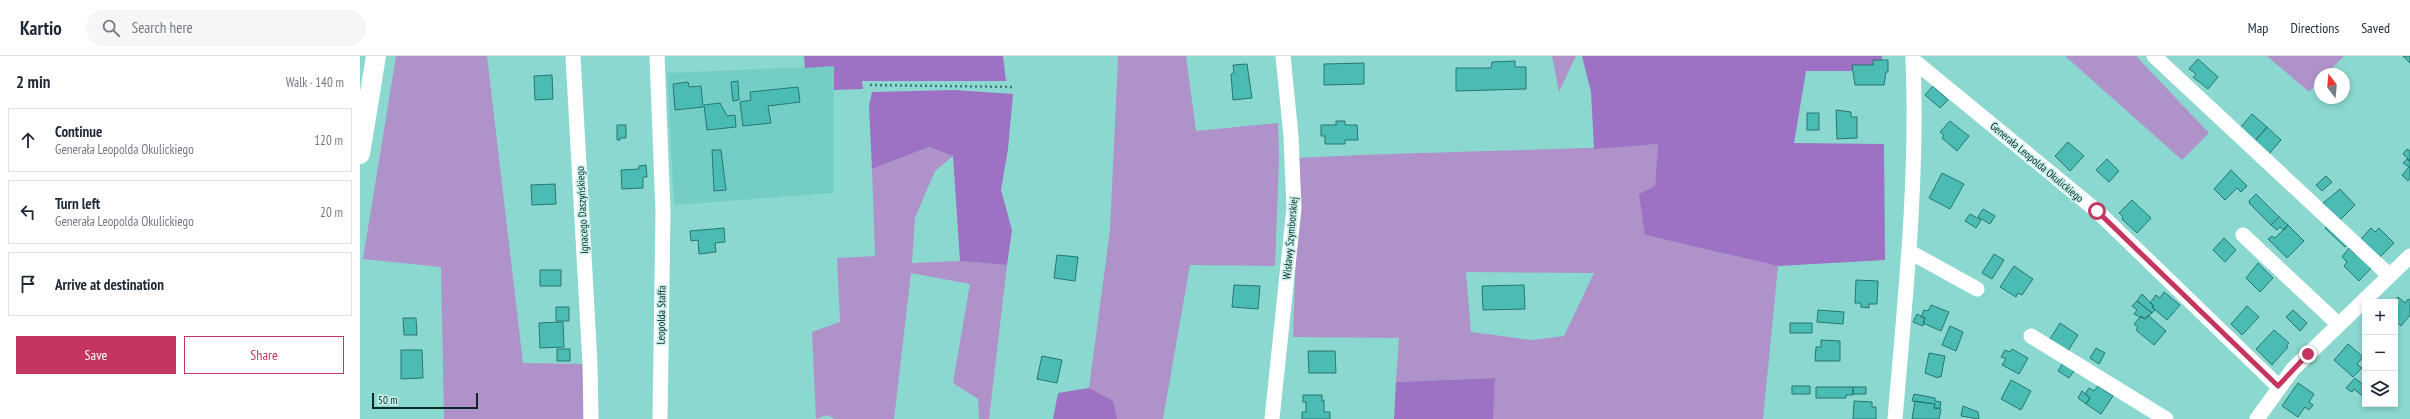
<!DOCTYPE html>
<html lang="en">
<head>
<meta charset="utf-8">
<style>
	body { margin:0; font-family:"PT Sans Narrow",sans-serif; background:#f6f6f7; color:#1f2937 }
	.controls { position:absolute; right:12px; bottom:12px; display:grid; overflow:hidden; border-radius:0px; box-shadow:0 2px 6px #0003 }
	.controls button { width:36px; height:36px; display:grid; place-items:center; padding:0; border:0; border-bottom:1px solid #e0e1e3; background:#fff; color:#1f2937; font:20px sans-serif }
	.compass { position:absolute; left:1954px; top:12px; width:36px; height:36px; border-radius:50%; background:#fff; box-shadow:0 2px 6px #0003; rotate:344deg }
	.scale { position:absolute; left:12px; bottom:10px; width:106px; box-sizing:border-box; padding-left:4px; border:2px solid #072926; border-top:0; font-size:11px; line-height:14px; white-space:nowrap; color:#072926; -webkit-text-stroke:3px #ccf1ed; paint-order:stroke }
	.stop { position:absolute; width:12px; height:12px; margin:-9px; border:3px solid #c43660; border-radius:50%; background:#fff }
	.stop.end { background:#c43660; border-color:#fff; box-shadow:0 1px 4px #0008 }
	.list { margin:0; padding:0; list-style:none }
	h2 { display:flex; justify-content:space-between; align-items:center; height:52px; margin:0; padding:0 16px; font-size:17px }
	h2 small { font-size:13px; font-weight:400; color:#747a83 }
	.list li { display:grid; grid-template-columns:26px 1fr auto; gap:12px; align-items:center; box-sizing:border-box; height:64px; margin:0 8px 8px; padding:0 8px; border:1px solid #e0e1e3; border-radius:0px }
	.list b { display:block; font-size:15px; white-space:nowrap }
	.list p { margin:0; font-size:13px; white-space:nowrap; color:#747a83 }
	.list em { font-size:13px; font-style:normal; color:#747a83 }
	.actions { display:flex; gap:8px; padding:12px 16px }
	.actions a { flex:1; padding:9px 0; border:1px solid #c43660; border-radius:0px; text-align:center; font-size:14px; color:#c43660 }
	.actions .main { background:#c43660; color:#fff }
	.icon { flex:none; width:22px; height:22px; fill:none; stroke:currentColor; stroke-width:2; stroke-linecap:round; stroke-linejoin:round }
	.map { position:relative; flex:none; width:2050px; height:363px; overflow:hidden }
	header { display:flex; align-items:center; gap:24px; box-sizing:border-box; height:56px; padding:0 20px; background:#fff; border-bottom:1px solid #e0e1e3 }
	header strong { font-size:19px }
	nav { display:flex; gap:22px; margin-inline-start:auto; font-size:14px }
	.search { width:280px; height:36px; background:#f6f6f7; display:flex; align-items:center; gap:10px; box-sizing:border-box; padding:0 14px; border-radius:22px; color:#747a83; font-size:15px }
	main { display:flex }
	aside { flex:1; background:#fff }
	.map>svg:first-child { display:block }
	.built { fill:#74cec6 }
	.green { fill:#ae92c9; fill-rule:evenodd }
	.forest { fill:#9d71c3 }
	.building { fill:#4bbcb3; stroke:#267771 }
	.lines { fill:none; stroke-linecap:round; stroke-linejoin:round }
	.path { stroke:#437974; stroke-width:2.5; stroke-dasharray:2 3; stroke-linecap:butt }
	.minor { stroke:#fff; stroke-width:15 }
	.major { stroke:#fff; stroke-width:20 }
	.route { stroke:#c43660; stroke-width:5 }
	.labels { text-anchor:middle; dominant-baseline:central; stroke-width:3.5; stroke-linejoin:round; paint-order:stroke }
	.street-label { font-size:11px; fill:#072926; stroke:#ccf1ed }
</style>
</head>
<body>
<header>
<strong>Kartio</strong>
<div class="search"><svg class="icon" aria-label="search" viewBox="0 0 24 24"><circle cx="10" cy="10" r="6"/><path d="M15 15l6 6"/></svg>Search here</div>
<nav><a>Map</a><a>Directions</a><a>Saved</a></nav>
</header>
<main>
<aside>
<h2>2 min<small>Walk · 140 m</small></h2>
<ul class="list">
<li><svg class="icon" aria-label="ahead" viewBox="0 0 24 24"><path d="M12 20V5M6 11l6-6 6 6"/></svg><div><b>Continue</b><p>Generała Leopolda Okulickiego</p></div><em>120 m</em></li>
<li><svg class="icon" aria-label="left" viewBox="0 0 24 24"><path d="M17 20v-9H6M10 6l-5 5 5 5"/></svg><div><b>Turn left</b><p>Generała Leopolda Okulickiego</p></div><em>20 m</em></li>
<li><svg class="icon" aria-label="arrive" viewBox="0 0 24 24"><path d="M6 21V4h12l-3 4 3 4H6"/></svg><div><b>Arrive at destination</b></div></li>
</ul>
<div class="actions"><a class="main">Save</a><a>Share</a></div>
</aside>
<div class="map">
<svg width="2050" height="363" viewBox="0 0 2050 363">
	<rect width="100%" height="100%" fill="#8bd8d1"/>
	<path class="built" d="M474,10V137L314,149L307,17Z"/>
	<path class="green" d="M36,0H127L163,307L225,308L223,363H84L81,211L3,203Z
		M757,0H826L836,75L918,67L919,104L915,210L830,209L803,363H756L729,332L750,174L758,3Z
		M1192,0H1216L1199,36Z
		M1705,0H1776L1849,77L1822,104Z
		M1907,0H1984L1966,18H1960V24L1949,36Z
		M1298,88L1295,131L1285,179L1418,210L1403,363H1133L1134,322L1036,326L1039,282L933,281L939,102C1058,95 1178,96 1298,88ZM1106,216L1234,217L1204,280L1172,284L1111,276Z
		M569,91L593,100L575,115L555,162L552,207L600,205L647,209L629,363H619L618,343L593,327L610,228L551,217L534,363H475L467,359L456,363L452,276L480,266L477,202L515,200L512,113Z"/>
	<path class="forest" d="M444,0H643L646,25H502L503,33L474,34V10L445,12Z
		M1222,0H1522V15H1446L1434,87L1524,88L1525,204L1418,210L1285,179L1279,138L1295,130L1298,88L1234,93L1231,36Z
		M594,34L653,38L648,93L641,134L652,174L647,209L600,205L593,100L569,91L512,113L509,50L512,36Z
		M1135,322L1133,363H1034L1036,326Z
		M729,332L753,345L757,363H693L698,337Z"/>
	<path class="building" d="M2043,0H2050V7Z
		M1838,3L1858,21L1848,33L1833,21L1836,18L1829,13Z
		M1513,4H1528V16H1526L1524,29H1495L1492,9H1513Z
		M1155,5V11H1166V33L1096,35V12H1131L1132,6Z
		M1004,7V28L964,29V8Z
		M887,8L892,42L873,44L871,18L874,17L873,9Z
		M192,19L193,43L175,44L174,20Z
		M378,25L379,44L373,45L371,26Z
		M328,26L329,31L341,30L343,51L315,54L313,28Z
		M1573,30L1588,44L1580,52L1565,39Z
		M438,31L440,46L408,50L411,67L383,70L380,46L391,44L390,36Z
		M360,47L367,60L375,59L376,71L347,74L344,49Z
		M1476,54L1491,56V61H1497V82L1477,83Z
		M1447,57H1459V74H1447Z
		M1892,58L1907,71L1895,85L1880,72Z
		M976,65H985V69H997L998,84H985V88H965V80H961V69H976Z
		M1590,65L1609,80L1597,95L1582,82L1584,79L1580,76Z
		M257,69H266V82H260V84H257Z
		M1907,71L1921,84L1909,98L1895,85Z
		M1708,86L1724,100L1710,115L1695,100Z
		M2047,93L2050,95V105L2043,98Z
		M352,94H361L366,134L354,135Z
		M1747,103L1759,115L1749,126L1736,114Z
		M2047,103L2050,106V122L2048,125L2042,119L2049,111L2043,107Z
		M286,109L287,121H283V132L262,133L261,114L279,113V110Z
		M1871,114L1887,130L1881,136L1877,132L1865,144L1854,133Z
		M1582,117L1604,128L1590,153L1569,142Z
		M1966,120L1972,126L1962,135L1956,129Z
		M195,128L196,148L172,149L171,129Z
		M1980,133L1995,149L1980,164L1963,147Z
		M1896,138L1919,161L1911,169L1890,148L1889,145Z
		M1772,144L1791,162L1777,177L1762,163L1763,161L1759,157Z
		M1623,153L1635,160L1630,168L1618,161Z
		M1610,158L1621,164L1616,172L1605,165Z
		M1919,161L1928,169L1924,174L1920,171L1917,174L1911,169Z
		M1928,169L1944,185L1927,202L1908,183L1912,180L1915,182Z
		M1968,170L1990,186L1985,191L1965,172Z
		M364,172L365,186L355,187L356,196L339,198L338,184L331,185L330,175Z
		M2011,172L2015,176L2019,172L2034,187L2020,201L2001,183Z
		M1864,182L1876,194L1865,206L1853,194Z
		M1989,192L1995,198L1998,194L2014,209L1999,225L1984,210L1987,206L1982,201Z
		M1634,198L1644,204L1632,223L1622,217Z
		M697,199L718,201L715,225L694,222Z
		M1898,207L1913,222L1900,236L1886,222Z
		M1654,210L1673,223L1662,239L1658,237L1656,241L1640,231Z
		M180,214H201V230H180Z
		M1496,224L1518,225L1517,248H1509V252L1501,251V247H1495Z
		M874,229L900,230L898,253L872,251Z
		M1164,229L1165,253L1123,254L1122,230Z
		M1804,236L1820,249L1807,264L1792,251L1794,250L1790,247L1796,239L1800,242Z
		M1782,238L1794,250L1792,251L1795,254L1792,257L1777,245Z
		M2038,241L2045,247L2048,243L2050,244V259L2041,270L2035,265L2034,246Z
		M1777,245L1792,257L1785,263L1774,258L1777,254L1772,250Z
		M1571,249L1589,256L1581,275L1563,267L1565,262L1561,261L1564,254L1568,255Z
		M1887,250L1899,261L1882,279L1871,268Z
		M196,251H209V265H196Z
		M1458,254L1484,256L1483,268L1457,266Z
		M1933,254L1947,267L1940,275L1926,261Z
		M1557,258L1565,262L1563,270L1553,266Z
		M1788,259L1806,275L1794,289L1776,274L1778,271L1774,268L1781,260L1785,263Z
		M43,262H56L57,279H44Z
		M203,266L204,291L180,292L179,267Z
		M1430,267H1452V277H1430Z
		M1700,267L1718,279L1708,295L1690,283Z
		M1590,270L1603,276L1596,295L1582,289Z
		M1914,274L1929,287L1926,290L1928,291L1912,309L1896,293Z
		M1461,284L1480,285V305H1455L1456,291H1461Z
		M1988,288L2003,301L1997,308L2002,312L1993,321L1974,304Z
		M1736,292L1745,297L1739,308L1730,302Z
		M197,293H210V305H197Z
		M1652,293L1668,302L1659,318L1642,309L1646,303L1641,301L1645,294L1650,296Z
		M41,294H62L63,322L41,323Z
		M948,295H975L976,317H949Z
		M1569,297L1585,300L1581,321L1579,320L1578,322L1565,317Z
		M682,300L702,304L697,327L677,323Z
		M1704,305L1716,312L1709,322L1698,315Z
		M1995,322L2005,330L2004,341L1994,333L1992,336L1986,332Z
		M1651,324L1671,335L1661,354L1641,343Z
		M1938,327L1954,338L1949,346L1953,349L1949,354L1945,351L1938,361L1922,350Z
		M1432,330H1450V338H1432Z
		M1738,330L1753,340L1741,358L1726,348L1730,342L1725,338L1729,332L1734,335Z
		M1456,331H1493V339H1486V342H1456Z
		M1493,331H1506V338H1493Z
		M1722,335L1730,342L1726,348L1718,342Z
		M1554,338L1575,342V345L1581,346L1580,352H1574L1575,348L1552,345Z
		M943,339H962V345L964,344V356H970V363H942V356H946V346H943Z
		M1494,345L1512,346V351H1516V363H1493Z
		M1555,345L1575,348L1574,352L1581,353L1579,363H1552Z
		M1603,350L1618,356L1619,363L1601,360Z"/>
	<g class="lines">
		<path class="path" d="M510,29L655,31"/>
		<path class="minor" d="M213,0L230,308L231,363
			M297,0L303,156L300,363
			M1553,0V4L1737,155L1918,330
			M1794,0L2029,219
			M1883,179L1978,268
			M1550,196L1617,233
			M1671,280L1806,363
			M912,363L934,152L931,80L923,0
			M1535,363C1545,244 1558,124 1553,4
			M1897,363L1933,313L2050,200"/>
		<path class="major" d="M0,98L16,0"/>
	</g>
	<g class="lines">
		<path class="route" d="M1737,155L1918,330L1948,298"/>
	</g>
	<g class="labels">
		<g class="street-label">
			<text transform="translate(1677 106) rotate(40)">Generała Leopolda Okulickiego</text>
			<text transform="translate(222 154) rotate(-93)">Ignacego Daszyńskiego</text>
			<text transform="translate(930 182) rotate(-85)">Wisławy Szymborskiej</text>
			<text transform="translate(301 259) rotate(-89)">Leopolda Staffa</text>
		</g>
	</g>
</svg>
<div class="controls">
<button>+</button>
<button>−</button>
<button><svg class="icon" aria-label="layers" viewBox="0 0 24 24"><path d="M12 4l9 5-9 5-9-5zM3 14l9 5 9-5"/></svg></button>
</div>
<svg class="compass" viewBox="-18 -18 36 36"><path d="M0-13l5 13h-10z" fill="#e53935"/><path d="M0 13l5-13h-10z" fill="#747a83"/></svg>
<div class="scale">50 m</div>
<div class="stop" style="left:1737px;top:155px"></div>
<div class="stop end" style="left:1948px;top:298px"></div>
</div>
</main>
</body>
</html>
